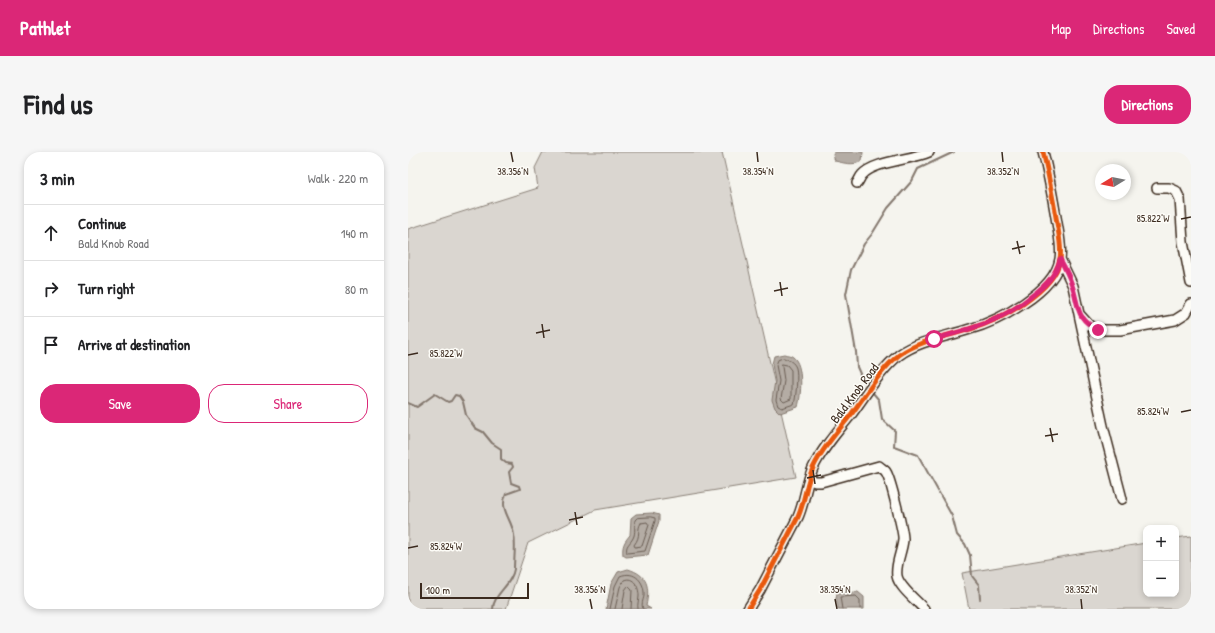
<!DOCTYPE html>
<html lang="en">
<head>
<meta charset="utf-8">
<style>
	body { margin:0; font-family:"Patrick Hand",sans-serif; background:#f6f6f6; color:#202124 }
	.controls { position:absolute; right:12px; bottom:12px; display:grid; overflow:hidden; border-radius:8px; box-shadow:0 2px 6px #0003 }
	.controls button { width:36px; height:36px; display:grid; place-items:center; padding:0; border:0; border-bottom:1px solid #e0e0e0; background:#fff; color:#202124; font:20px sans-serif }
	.compass { position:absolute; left:687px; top:12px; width:36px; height:36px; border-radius:50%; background:#fff; box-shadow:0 2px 6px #0003; rotate:260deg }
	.scale { position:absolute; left:12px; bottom:10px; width:109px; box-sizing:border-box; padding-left:4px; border:2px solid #3b2a1e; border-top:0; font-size:11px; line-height:14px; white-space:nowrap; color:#3b2a1e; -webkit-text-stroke:3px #fdfcf7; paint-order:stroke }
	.stop { position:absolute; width:12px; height:12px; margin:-9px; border:3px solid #db2777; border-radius:50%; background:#fff }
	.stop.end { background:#db2777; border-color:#fff; box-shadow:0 1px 4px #0008 }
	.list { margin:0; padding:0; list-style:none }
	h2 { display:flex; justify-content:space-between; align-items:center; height:52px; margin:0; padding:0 16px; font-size:17px }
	h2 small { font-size:13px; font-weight:400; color:#757577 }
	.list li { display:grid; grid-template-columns:26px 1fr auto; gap:12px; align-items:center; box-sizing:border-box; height:56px; padding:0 16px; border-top:1px solid #e0e0e0 }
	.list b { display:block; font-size:15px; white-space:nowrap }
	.list p { margin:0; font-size:13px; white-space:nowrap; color:#757577 }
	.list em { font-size:13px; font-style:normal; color:#757577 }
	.actions { display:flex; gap:8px; padding:12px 16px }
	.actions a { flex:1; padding:9px 0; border:1px solid #db2777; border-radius:16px; text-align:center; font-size:14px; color:#db2777 }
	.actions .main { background:#db2777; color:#fff }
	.icon { flex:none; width:22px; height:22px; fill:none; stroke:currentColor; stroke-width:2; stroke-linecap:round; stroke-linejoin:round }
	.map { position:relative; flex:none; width:783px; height:457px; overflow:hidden; border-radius:16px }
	header { display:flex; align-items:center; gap:24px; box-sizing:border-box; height:56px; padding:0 20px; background:#db2777; color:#fff }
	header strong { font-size:19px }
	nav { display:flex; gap:22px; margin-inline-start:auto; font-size:14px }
	.intro { display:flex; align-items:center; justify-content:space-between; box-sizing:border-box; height:96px; padding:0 24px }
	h1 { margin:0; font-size:28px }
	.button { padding:10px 18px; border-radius:16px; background:#db2777; color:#fff; font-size:14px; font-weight:700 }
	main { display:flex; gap:24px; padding:0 24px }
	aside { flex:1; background:#fff; border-radius:16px; box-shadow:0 2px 6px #0003 }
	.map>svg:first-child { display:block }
	.green { fill:#dad6d0; stroke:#8a8077 }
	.water { fill:#b4aca4; stroke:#84786e }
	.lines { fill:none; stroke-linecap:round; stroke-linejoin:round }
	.shore { stroke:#6b5e54; stroke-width:1 }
	.stream { stroke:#84786e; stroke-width:2 }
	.minor-casing { stroke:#3b2a1e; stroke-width:12 }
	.minor { stroke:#fdfcf7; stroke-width:9 }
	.cycleway-casing { stroke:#fdfcf7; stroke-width:8 }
	.cycleway { stroke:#e8590c; stroke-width:5 }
	.route { stroke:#db2777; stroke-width:5 }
	.ticks { fill:none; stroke:#3b2a1e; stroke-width:1.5 }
	.labels { text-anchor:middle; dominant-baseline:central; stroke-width:3; stroke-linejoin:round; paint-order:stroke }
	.street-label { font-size:13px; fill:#3b2a1e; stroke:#fdfcf7 }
	.ticks-label { font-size:10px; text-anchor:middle; fill:#3b2a1e; stroke:#fdfcf7; stroke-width:3; stroke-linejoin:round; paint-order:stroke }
</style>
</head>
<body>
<header>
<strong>Pathlet</strong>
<nav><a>Map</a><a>Directions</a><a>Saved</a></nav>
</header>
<div class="intro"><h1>Find us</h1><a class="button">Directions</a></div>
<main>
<aside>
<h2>3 min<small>Walk · 220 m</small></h2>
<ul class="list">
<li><svg class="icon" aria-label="ahead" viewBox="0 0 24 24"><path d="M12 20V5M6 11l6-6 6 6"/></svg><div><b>Continue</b><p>Bald Knob Road</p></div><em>140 m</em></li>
<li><svg class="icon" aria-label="right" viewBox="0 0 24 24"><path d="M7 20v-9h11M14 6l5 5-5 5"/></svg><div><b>Turn right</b></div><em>80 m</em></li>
<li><svg class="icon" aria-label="arrive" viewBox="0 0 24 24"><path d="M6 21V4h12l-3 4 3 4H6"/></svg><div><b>Arrive at destination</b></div></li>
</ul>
<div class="actions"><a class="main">Save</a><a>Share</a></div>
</aside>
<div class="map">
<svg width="783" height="457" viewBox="0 0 783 457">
	<rect width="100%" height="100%" fill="#f5f4ee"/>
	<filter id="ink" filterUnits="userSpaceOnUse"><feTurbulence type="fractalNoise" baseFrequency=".025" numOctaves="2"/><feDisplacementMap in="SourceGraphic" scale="8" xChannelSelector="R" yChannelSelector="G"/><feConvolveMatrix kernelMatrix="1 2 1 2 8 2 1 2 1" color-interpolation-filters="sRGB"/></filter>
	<g filter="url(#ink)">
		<path class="green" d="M135,0H314L388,325L187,358L120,391L98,457H0V77L130,36L127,16Z
			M783,384V457H561L554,421L738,391V442H768V386Z"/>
		<path class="water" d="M426,0H455L454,9C445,14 436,11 427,9L425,3Z
			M376,202C379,203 383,203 385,205C396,213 393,244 390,255L372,261L367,256L364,248L367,229L364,212L366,204Z
			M244,361L251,363V369L240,403L218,405L215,403C214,394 216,390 222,383L223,366L228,362Z
			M220,417C240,423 242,435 238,454L243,457H198L203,432L210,420Z
			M450,440L456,445V457H430L428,447L429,441Z"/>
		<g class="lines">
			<path class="shore" d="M376,206C381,208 386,210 388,216C390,222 388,247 386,252L374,256L370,254L368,248L371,229L368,213L370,208Z
				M374,212L379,213L383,218V247L376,250L373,247L376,229Z
				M243,365L247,366V369L237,399L219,401C217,393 222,392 225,386C228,381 226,373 227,368L229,366Z
				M233,371L239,370L241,373L234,394L227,395L226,393C234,383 228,378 233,371Z
				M202,457L207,434L212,424C227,418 237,430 236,444C235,449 233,452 235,457
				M207,457L212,435L216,428C226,424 231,435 231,444C231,448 229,452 230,457
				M214,457L217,438L220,434L224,438L223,457
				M434,457L432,445L448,444L452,448V457"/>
			<path class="stream" d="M460,233L453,224L449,215L448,200L438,142L443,118L456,92L464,82L480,56L504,29L510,17L546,0
				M465,241L471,248L474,267L487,279L486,294L510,303L544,364L549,383L557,392L562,403L564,424L571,433L572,447
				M0,251L9,255L27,242L40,250L43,249L47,243L51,244L55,250L58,263L67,276L75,280L84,291L93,297V307L98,311L104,312L105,315L101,320L103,331L111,334L112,337L98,342C91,358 104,367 106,383C108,393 106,406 106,417C104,433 85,442 85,457"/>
			<g class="minor-casing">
				<path id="minor" d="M449,31C451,29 452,25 454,23C466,9 503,8 521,0
					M749,36H761L768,39L772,47L775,90L783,131
					M652,107L665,134L695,274L714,347
					M672,163L682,174L690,178H712L767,168L778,161L783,152
					M401,327L407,330H413L471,314C473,316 477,318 478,320C482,325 496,382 495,388C494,400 487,412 489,424C491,435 508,448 516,457
					M340,457L352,438L390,365C397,349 398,331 405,316C414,297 429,280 442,264C457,244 472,218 491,203C512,188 538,185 562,177C590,169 647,140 652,107C654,96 651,83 649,71C645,47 641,24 635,0"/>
			</g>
			<use href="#minor" class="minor"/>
			<g class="cycleway-casing">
				<path id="cycleway" d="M340,457L352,438L390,365C397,349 398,331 405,316C414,297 429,280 442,264C457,244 472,218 491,203C512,188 538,185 562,177C590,169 647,140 652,107C654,96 651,83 649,71C645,47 641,24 635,0"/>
			</g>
			<use href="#cycleway" class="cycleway"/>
		</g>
	</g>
	<g class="lines" filter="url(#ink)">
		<path class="route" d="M526,187C563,177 595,169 625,143C638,133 648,123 652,107C657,116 661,124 664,133C672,155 666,165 690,178"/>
	</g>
	<path class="ticks" d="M103,0L105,10M349,0L350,10M594,0L595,10M773,67L783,65M609,89L612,102M604,97L617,94M372,130L374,144M366,139L380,136M134,172L136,186M128,181L142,178M0,203L10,201M773,260L783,258M642,276L645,290M637,284L650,282M405,318L407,332M399,326L413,323M167,360L169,373M161,368L175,365M0,396L10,394M182,447L184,457M427,447L429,457M673,447L674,457"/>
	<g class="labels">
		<g class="street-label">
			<text transform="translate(446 241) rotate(-53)">Bald Knob Road</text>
		</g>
	</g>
	<g class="ticks-label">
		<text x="105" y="23">38.356°N</text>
		<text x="350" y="23">38.354°N</text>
		<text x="595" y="23">38.352°N</text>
		<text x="745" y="70">85.822°W</text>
		<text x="38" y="205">85.822°W</text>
		<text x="745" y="263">85.824°W</text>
		<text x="38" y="398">85.824°W</text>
		<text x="182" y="441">38.356°N</text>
		<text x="427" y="441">38.354°N</text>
		<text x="673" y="441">38.352°N</text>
	</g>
</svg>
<div class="controls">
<button>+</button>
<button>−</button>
</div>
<svg class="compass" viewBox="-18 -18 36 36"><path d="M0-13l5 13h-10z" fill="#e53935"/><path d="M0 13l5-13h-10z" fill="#757577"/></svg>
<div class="scale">100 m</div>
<div class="stop" style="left:526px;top:187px"></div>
<div class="stop end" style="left:690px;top:178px"></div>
</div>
</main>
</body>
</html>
